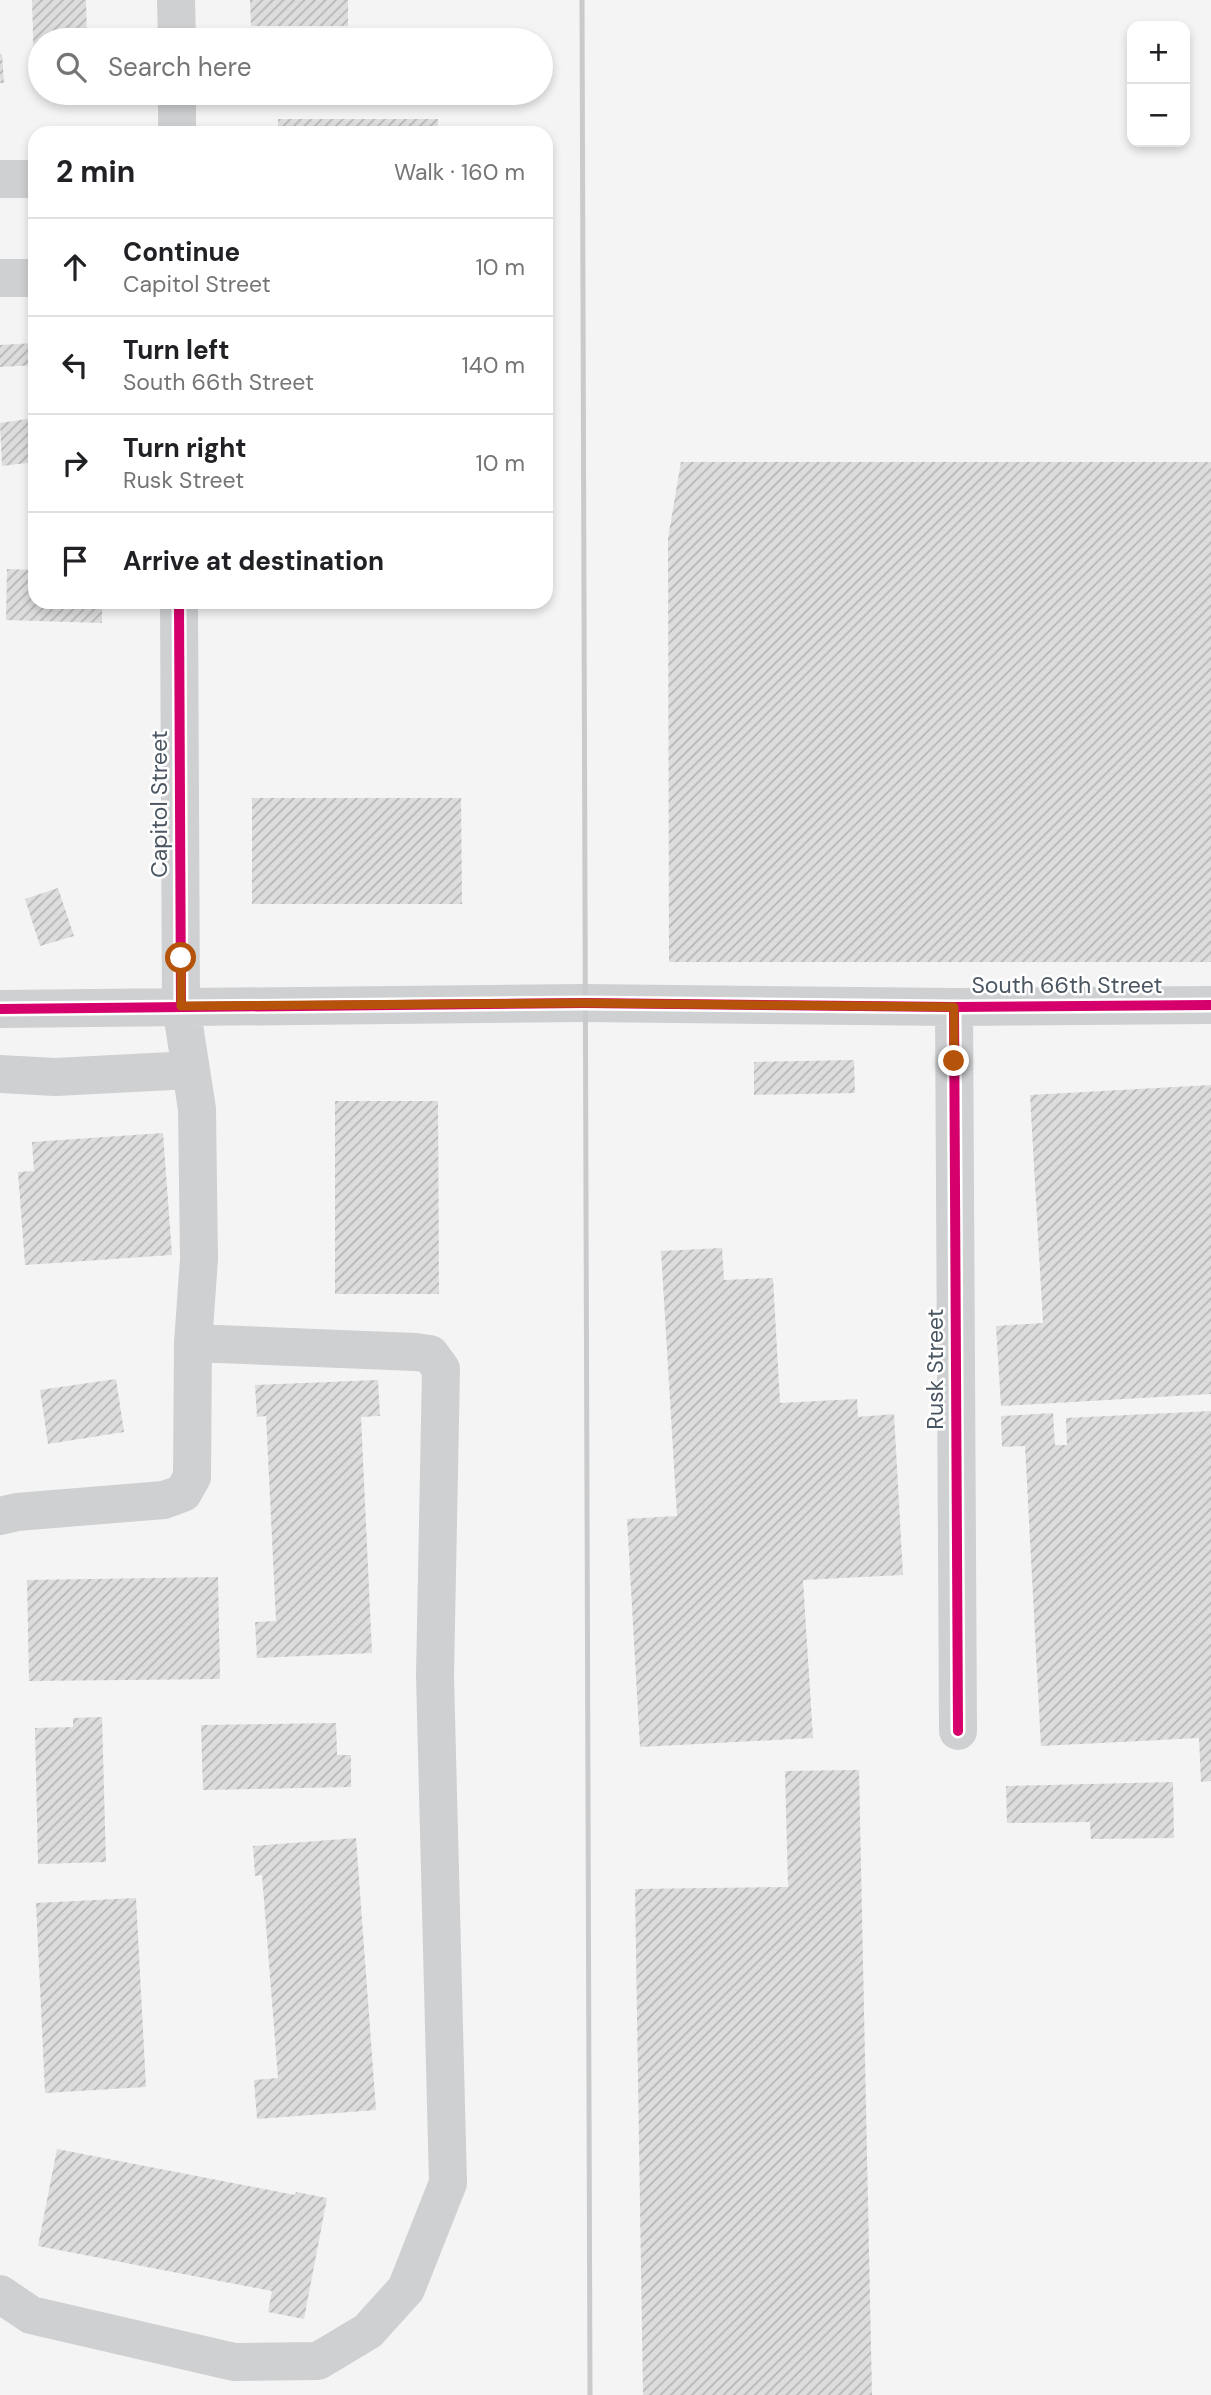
<!DOCTYPE html>
<html lang="en">
<head>
<meta charset="utf-8">
<style>
	body { margin:0; font-family:"DM Sans",sans-serif; background:#f6f6f6; color:#202124 }
	.controls { position:absolute; right:21px; top:21px; display:grid; overflow:hidden; border-radius:14px; box-shadow:0 4px 10px #0003 }
	.controls button { width:63px; height:63px; display:grid; place-items:center; padding:0; border:0; border-bottom:2px solid #e0e0e0; background:#fff; color:#202124; font:35px sans-serif }
	.stop { position:absolute; width:21px; height:21px; margin:-16px; border:5px solid #b45309; border-radius:50%; background:#fff }
	.stop.end { background:#b45309; border-color:#fff; box-shadow:0 2px 7px #0008 }
	.list { margin:0; padding:0; list-style:none }
	h2 { display:flex; justify-content:space-between; align-items:center; height:91px; margin:0; padding:0 28px; font-size:30px }
	h2 small { font-size:23px; font-weight:400; color:#757577 }
	.list li { display:grid; grid-template-columns:46px 1fr auto; gap:21px; align-items:center; box-sizing:border-box; height:98px; padding:0 28px; border-top:2px solid #e0e0e0 }
	.list b { display:block; font-size:26px; white-space:nowrap }
	.list p { margin:0; font-size:23px; white-space:nowrap; color:#757577 }
	.list em { font-size:23px; font-style:normal; color:#757577 }
	.icon { flex:none; width:38px; height:38px; fill:none; stroke:currentColor; stroke-width:2; stroke-linecap:round; stroke-linejoin:round }
	.map { position:relative; flex:none; width:1211px; height:2395px; overflow:hidden }
	.search { position:absolute; background:#fff; box-shadow:0 4px 10px #0003; left:28px; top:28px; width:525px; height:77px; display:flex; align-items:center; gap:18px; box-sizing:border-box; padding:0 24px; border-radius:38px; color:#757577; font-size:26px }
	.panel { position:absolute; background:#fff; box-shadow:0 4px 10px #0003; left:28px; top:126px; width:525px; height:483px; border-radius:21px }
	.map>svg:first-child { display:block }
	.building { fill:url(#building-hatch) }
	.lines { fill:none; stroke-linecap:round; stroke-linejoin:round }
	.minor { stroke:#ced0d2; stroke-width:38 }
	.rail { stroke:#c9cacc; stroke-width:5 }
	.cycleway-casing { stroke:#fff; stroke-width:15 }
	.cycleway { stroke:#d6006c; stroke-width:10 }
	.route { stroke:#b45309; stroke-width:9 }
	.labels { text-anchor:middle; dominant-baseline:central; stroke-width:5; stroke-linejoin:round; paint-order:stroke }
	.street-label { font-size:23px; fill:#4a5661; stroke:#fff }
</style>
</head>
<body>
<div class="map">
<svg width="1211" height="2395" viewBox="0 0 1211 2395">
	<defs>
		<pattern id="building-hatch" width="6" height="6" patternUnits="userSpaceOnUse" patternTransform="scale(1.75)"><rect width="6" height="6" fill="#ddddde"/><path d="M-1 1l2-2M0 6l6-6M5 7l2-2" fill="none" stroke="#b5b6b7"/></pattern>
	</defs>
	<rect width="100%" height="100%" fill="#f4f4f4"/>
	<path class="building" d="M32,0H86L87,40H40V69H34Z
		M250,0H348V26H251Z
		M0,54H2L4,83H0Z
		M278,119H438V133H278Z
		M35,343V365L0,367V345Z
		M35,418V462L2,466L0,423Z
		M681,462H1211V962H669L668,538Z
		M7,569L35,570V602H102V623L6,620Z
		M252,798H461L462,904H252Z
		M58,888L74,936L40,946L25,899Z
		M854,1060L855,1093L754,1095V1062Z
		M1211,1085V1394L1001,1406L996,1326L1043,1323L1030,1095Z
		M335,1101H438L439,1294H335Z
		M163,1133L172,1255L25,1265L18,1172L34,1171L32,1142Z
		M722,1248L724,1280L773,1278L780,1403L857,1399L858,1417L894,1414L903,1575L803,1580L813,1738L640,1747L627,1519L677,1516L661,1251Z
		M116,1379L124,1432L48,1444L40,1390Z
		M378,1380L380,1416L361,1417L372,1653L257,1658L255,1622L276,1621L266,1416L257,1417L255,1385Z
		M1211,1411V1781L1201,1782L1199,1738L1041,1746L1025,1446L1002,1447L1001,1416L1053,1413L1055,1445H1067L1066,1418Z
		M218,1577L220,1679L29,1681L27,1580Z
		M102,1717L106,1862L38,1864L35,1728L73,1727V1718Z
		M336,1723L337,1755H351V1787L203,1790L201,1725Z
		M859,1770L872,2395H643L635,1889L788,1887L785,1771Z
		M1173,1782L1174,1838L1091,1839L1090,1822L1007,1823L1006,1786Z
		M356,1838L376,2110L257,2119L254,2080L278,2078L262,1875L255,1876L253,1846Z
		M136,1898L146,2087L45,2093L36,1903Z
		M57,2149L295,2195L296,2192L327,2198L304,2319L268,2312L272,2291L38,2246Z"/>
	<g class="lines">
		<path class="minor" d="M176,0L177,40
			M177,93V133
			M0,179H35
			M0,278H35
			M954,1007L958,1731
			M0,1009L584,1003L954,1007L1211,1005
			M0,1074L55,1077L191,1070
			M0,1516L17,1512L164,1500L183,1493L192,1477L193,1343L199,1259L197,1109L181,1006L179,602
			M0,2294L31,2315L234,2362L318,2361L368,2331L406,2289L448,2183L435,1676L441,1369L430,1354L415,1352L193,1343"/>
		<path class="rail" d="M582,0L590,2395"/>
		<g class="cycleway-casing">
			<path id="cycleway" d="M179,602L181,1006
				M954,1007L958,1731
				M0,1009L584,1003L954,1007L1211,1005"/>
		</g>
		<use href="#cycleway" class="cycleway"/>
	</g>
	<g class="lines">
		<path class="route" d="M181,958V1006L584,1003L954,1007V1061"/>
	</g>
	<g class="labels">
		<g class="street-label">
			<text transform="translate(159 804) rotate(-90)">Capitol Street</text>
			<text x="1067" y="985">South 66th Street</text>
			<text transform="translate(935 1369) rotate(-90)">Rusk Street</text>
		</g>
	</g>
</svg>
<div class="controls">
<button>+</button>
<button>−</button>
</div>
<div class="stop" style="left:181px;top:958px"></div>
<div class="stop end" style="left:954px;top:1061px"></div>
<div class="search"><svg class="icon" aria-label="search" viewBox="0 0 24 24"><circle cx="10" cy="10" r="6"/><path d="M15 15l6 6"/></svg>Search here</div>
<section class="panel">
<h2>2 min<small>Walk · 160 m</small></h2>
<ul class="list">
<li><svg class="icon" aria-label="ahead" viewBox="0 0 24 24"><path d="M12 20V5M6 11l6-6 6 6"/></svg><div><b>Continue</b><p>Capitol Street</p></div><em>10 m</em></li>
<li><svg class="icon" aria-label="left" viewBox="0 0 24 24"><path d="M17 20v-9H6M10 6l-5 5 5 5"/></svg><div><b>Turn left</b><p>South 66th Street</p></div><em>140 m</em></li>
<li><svg class="icon" aria-label="right" viewBox="0 0 24 24"><path d="M7 20v-9h11M14 6l5 5-5 5"/></svg><div><b>Turn right</b><p>Rusk Street</p></div><em>10 m</em></li>
<li><svg class="icon" aria-label="arrive" viewBox="0 0 24 24"><path d="M6 21V4h12l-3 4 3 4H6"/></svg><div><b>Arrive at destination</b></div></li>
</ul>
</section>
</div>
</body>
</html>
